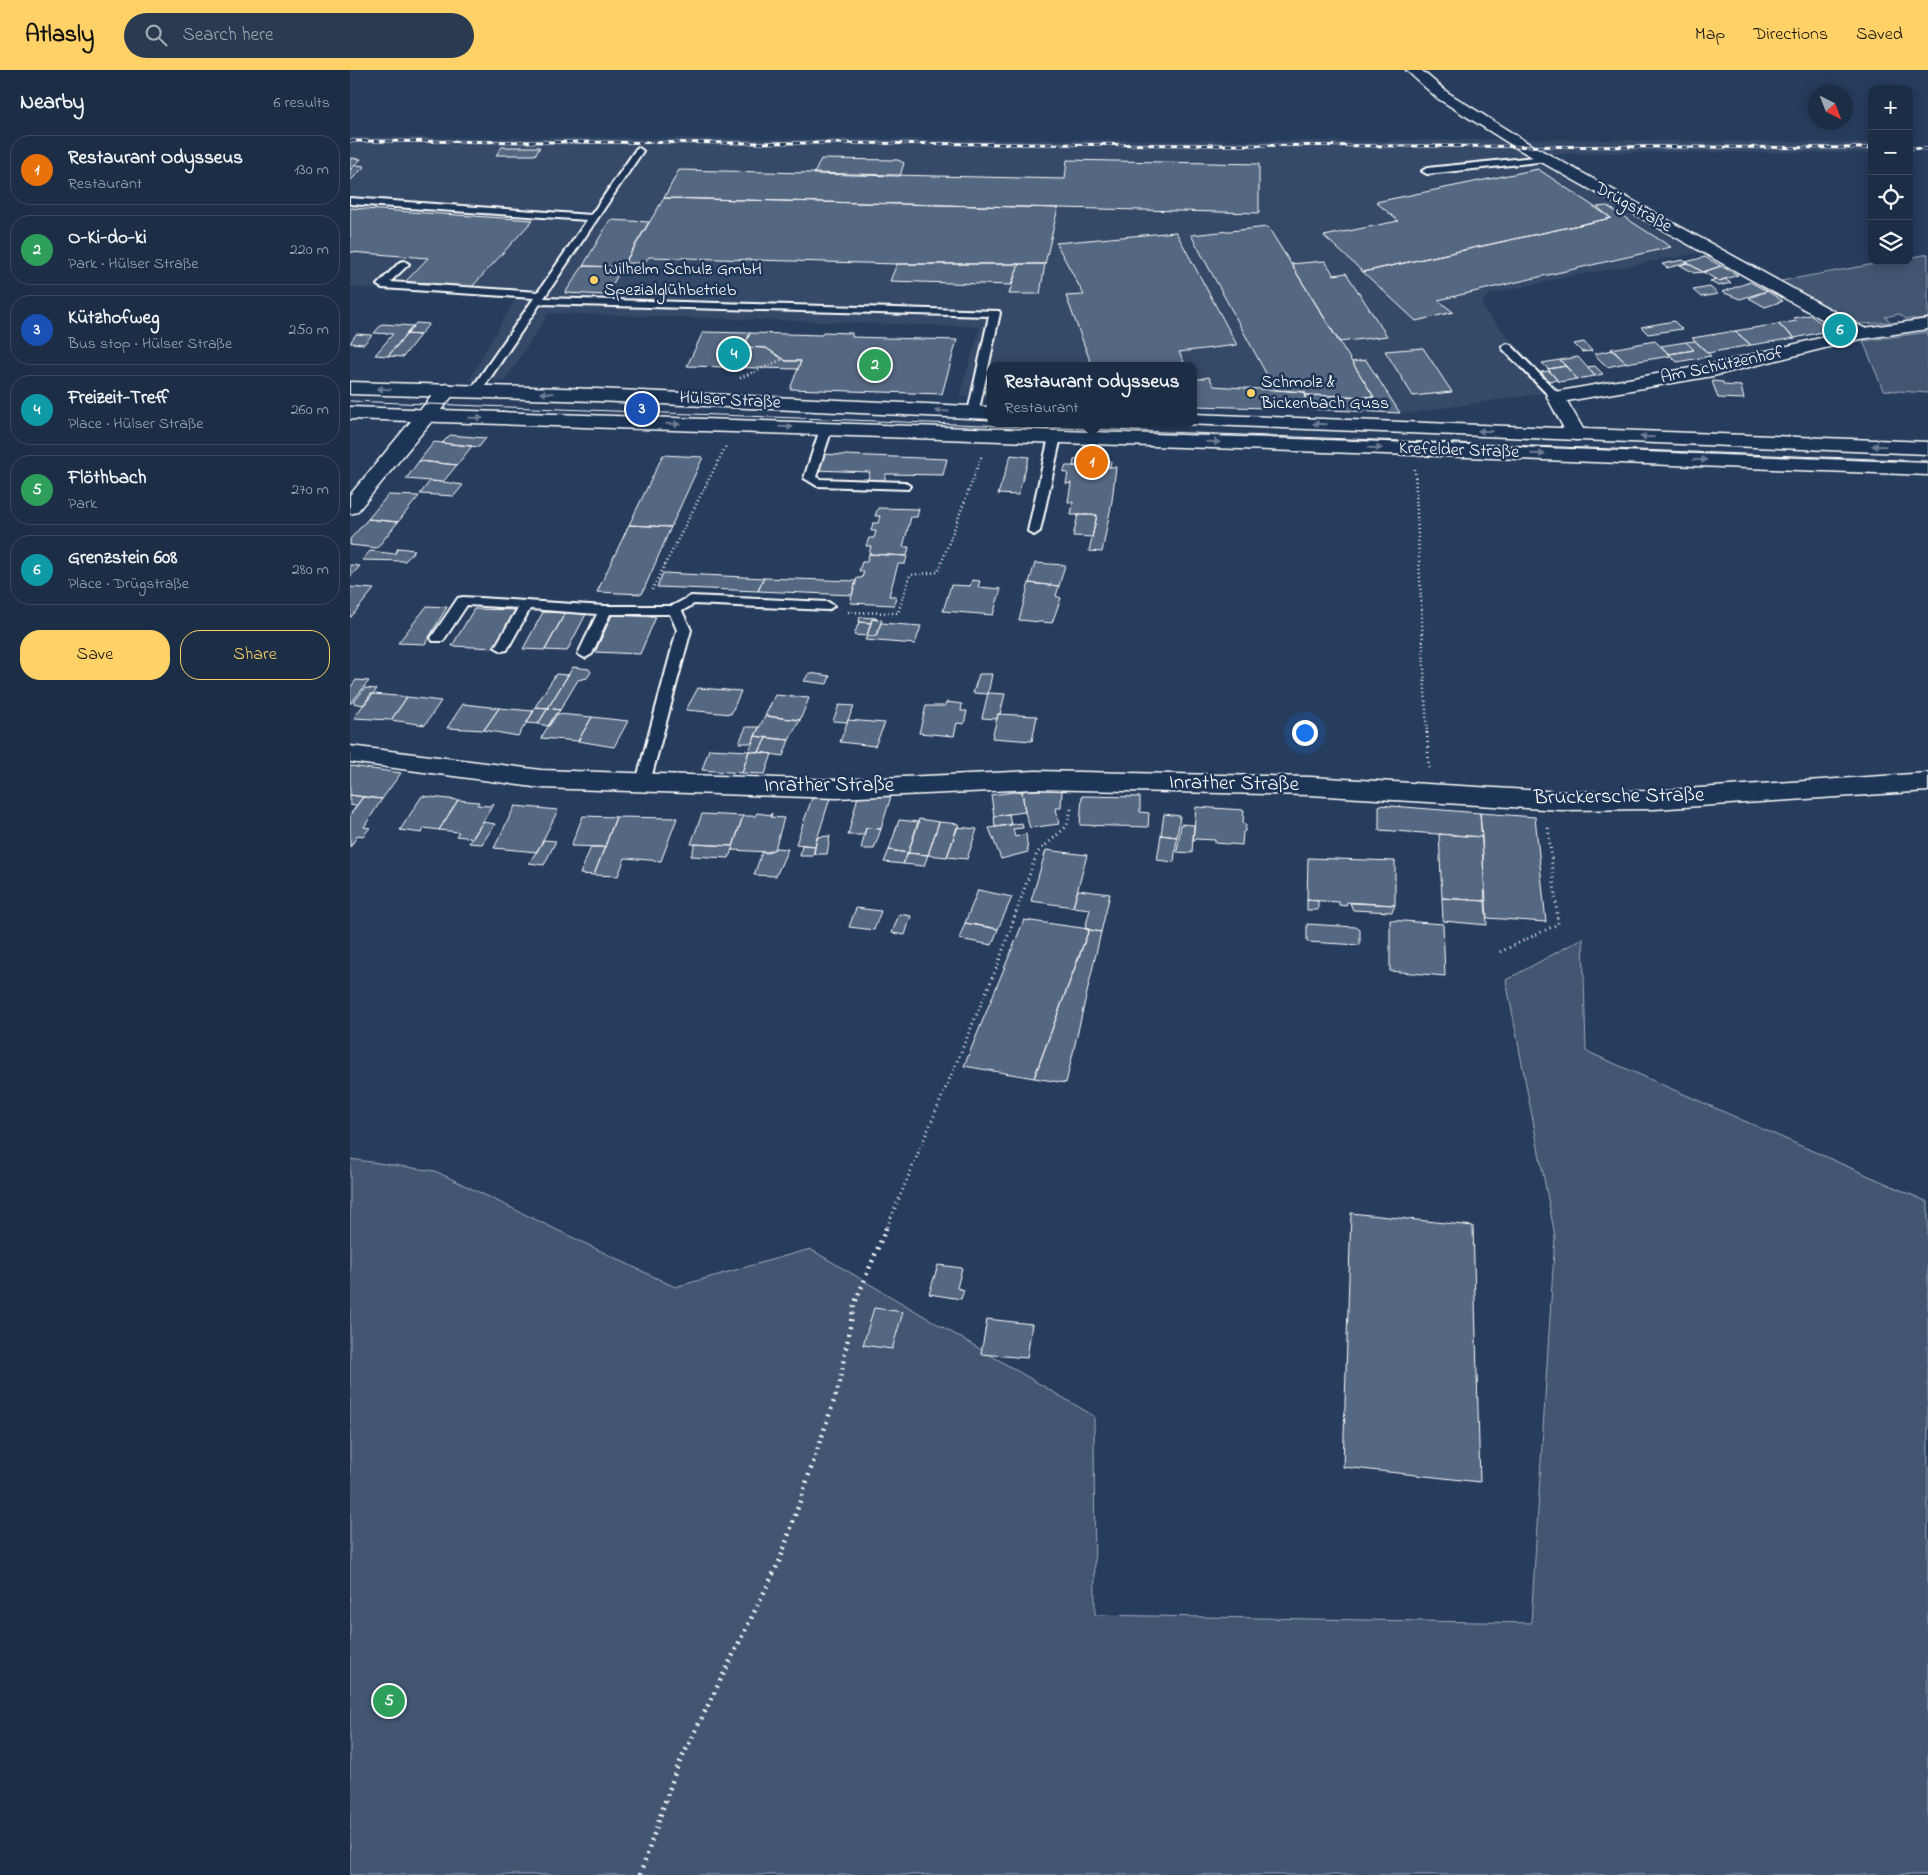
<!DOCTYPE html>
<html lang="en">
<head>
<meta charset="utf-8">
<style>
	body { margin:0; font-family:"Indie Flower",sans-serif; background:#293a51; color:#f1f3f6 }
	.controls { position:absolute; right:15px; top:15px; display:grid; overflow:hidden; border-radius:10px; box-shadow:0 2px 12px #0003 }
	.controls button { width:45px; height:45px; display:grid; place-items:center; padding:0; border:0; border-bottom:1px solid #3a4a5f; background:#1c2e46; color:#f1f3f6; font:25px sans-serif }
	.compass { position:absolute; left:1458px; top:15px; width:45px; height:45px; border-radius:50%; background:#1c2e46; box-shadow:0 2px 12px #0003; rotate:138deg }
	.you { position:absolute; left:954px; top:662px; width:18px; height:18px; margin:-12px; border:4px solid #fff; border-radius:50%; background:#1a73e8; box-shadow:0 0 0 8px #1a73e833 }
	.badge { display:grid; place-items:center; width:32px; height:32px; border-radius:50%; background:#ffd166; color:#fff; font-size:16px; font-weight:700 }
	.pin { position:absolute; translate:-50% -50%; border:2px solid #fff; box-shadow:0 1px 5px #0006 }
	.popup { position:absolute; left:637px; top:292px; width:210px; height:65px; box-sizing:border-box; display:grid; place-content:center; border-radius:10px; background:#1c2e46; filter:drop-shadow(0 1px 4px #0005); font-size:16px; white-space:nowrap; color:#a0a8b3 }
	.popup b { font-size:19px; color:#f1f3f6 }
	.popup::after { content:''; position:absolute; left:50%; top:100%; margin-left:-10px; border:10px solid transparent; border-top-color:#1c2e46 }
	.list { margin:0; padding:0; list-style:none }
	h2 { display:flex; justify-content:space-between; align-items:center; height:65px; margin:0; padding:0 20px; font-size:21px }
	h2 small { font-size:16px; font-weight:400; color:#a0a8b3 }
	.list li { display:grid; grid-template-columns:32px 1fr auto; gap:15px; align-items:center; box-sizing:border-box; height:70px; margin:0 10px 10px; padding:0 10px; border:1px solid #3a4a5f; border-radius:20px }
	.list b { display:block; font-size:19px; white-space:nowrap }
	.list p { margin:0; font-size:16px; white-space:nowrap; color:#a0a8b3 }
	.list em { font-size:16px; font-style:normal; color:#a0a8b3 }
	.actions { display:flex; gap:10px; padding:15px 20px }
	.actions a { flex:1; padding:11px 0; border:1px solid #ffd166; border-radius:20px; text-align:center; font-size:18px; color:#ffd166 }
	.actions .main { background:#ffd166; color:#111 }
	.icon { flex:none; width:28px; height:28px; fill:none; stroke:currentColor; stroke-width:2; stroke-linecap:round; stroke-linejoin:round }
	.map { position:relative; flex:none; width:1578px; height:1805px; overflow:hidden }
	header { display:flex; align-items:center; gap:30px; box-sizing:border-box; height:70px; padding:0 25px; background:#ffd166; color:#111 }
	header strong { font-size:24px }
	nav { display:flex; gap:28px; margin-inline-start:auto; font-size:18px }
	.search { width:350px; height:45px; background:#293a51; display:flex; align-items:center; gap:12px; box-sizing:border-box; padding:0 18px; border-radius:28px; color:#a0a8b3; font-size:19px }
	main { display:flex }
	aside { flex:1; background:#1c2e46 }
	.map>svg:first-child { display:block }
	.built { fill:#344a68 }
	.green { fill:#425672; stroke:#a0aab8 }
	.building { fill:#556781; stroke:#fff }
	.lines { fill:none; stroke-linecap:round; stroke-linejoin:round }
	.lane-casing { stroke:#fff; stroke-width:4 }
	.street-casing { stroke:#fff; stroke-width:3 }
	.secondary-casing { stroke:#fff; stroke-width:3 }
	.path-far2 { stroke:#fff; stroke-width:2.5; stroke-dasharray:1 3; stroke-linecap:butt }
	.path-far1 { stroke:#fff; stroke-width:3; stroke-dasharray:1 4; stroke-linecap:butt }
	.path { stroke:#fff; stroke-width:4.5; stroke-dasharray:2 5; stroke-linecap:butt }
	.lane { fill:#1d3557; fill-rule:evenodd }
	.street { fill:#1d3557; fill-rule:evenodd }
	.secondary { fill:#1d3557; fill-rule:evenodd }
	.tram { stroke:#fff; stroke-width:1 }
	.rail-casing { stroke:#fff; stroke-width:3 }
	.rail { stroke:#1d3557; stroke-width:2; stroke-dasharray:6; stroke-linecap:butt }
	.oneway { fill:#6c7c92 }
	.poi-dot { fill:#ffd166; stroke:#1d3557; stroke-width:2 }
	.labels { text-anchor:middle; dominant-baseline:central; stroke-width:5; stroke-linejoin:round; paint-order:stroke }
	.far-street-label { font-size:18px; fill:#fff; stroke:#1d3557 }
	.far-poi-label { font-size:18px; fill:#fff; stroke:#1d3557; text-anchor:start }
	.street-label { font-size:21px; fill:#fff; stroke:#1d3557 }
</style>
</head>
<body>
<header>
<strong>Atlasly</strong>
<div class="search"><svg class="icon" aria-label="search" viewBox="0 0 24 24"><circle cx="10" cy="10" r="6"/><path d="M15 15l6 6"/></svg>Search here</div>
<nav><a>Map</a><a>Directions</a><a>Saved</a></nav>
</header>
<main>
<aside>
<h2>Nearby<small>6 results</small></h2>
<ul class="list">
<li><span class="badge" style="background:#e8710a">1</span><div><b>Restaurant Odysseus</b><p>Restaurant</p></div><em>130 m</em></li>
<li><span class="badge" style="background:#2e9e5b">2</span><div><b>O-Ki-do-ki</b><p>Park · Hülser Straße</p></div><em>220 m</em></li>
<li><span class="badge" style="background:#1a4fb4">3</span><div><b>Kützhofweg</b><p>Bus stop · Hülser Straße</p></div><em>250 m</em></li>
<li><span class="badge" style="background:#0f9aa8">4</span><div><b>Freizeit-Treff</b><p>Place · Hülser Straße</p></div><em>260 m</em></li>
<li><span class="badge" style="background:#2e9e5b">5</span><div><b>Flöthbach</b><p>Park</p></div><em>270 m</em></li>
<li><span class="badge" style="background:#0f9aa8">6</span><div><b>Grenzstein 608</b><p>Place · Drügstraße</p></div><em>280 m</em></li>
</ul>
<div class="actions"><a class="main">Save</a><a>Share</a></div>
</aside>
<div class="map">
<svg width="1578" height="1805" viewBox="0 0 1578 1805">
	<rect width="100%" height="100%" fill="#263d5e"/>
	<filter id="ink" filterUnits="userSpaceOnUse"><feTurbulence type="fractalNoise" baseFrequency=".02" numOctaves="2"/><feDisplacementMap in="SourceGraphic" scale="10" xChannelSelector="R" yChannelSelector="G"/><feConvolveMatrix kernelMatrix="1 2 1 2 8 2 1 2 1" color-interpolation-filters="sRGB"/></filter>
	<g filter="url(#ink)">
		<path class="built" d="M0,67L1009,71L1174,69L1522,73V83L1310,82L1174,85L1349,183L1217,207L1140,224L1132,232L1134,240L1208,321L1060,343L843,335V296H641V328L609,327L630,257L199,243L155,311L119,310L165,229L0,217Z"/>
		<path class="green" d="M1578,184V249H1556L1549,244L1535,247L1541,252L1510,254L1431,211L1541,191H1559V188Z
			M1578,262V323L1533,320L1513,271Z
			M1233,868L1236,981L1578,1132V1805H0V1089L85,1101L325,1217L460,1179L744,1346L745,1545L1181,1553L1205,1166L1156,910Z"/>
		<path class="building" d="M152,77H190L185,85H146Z
			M0,88L11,89L0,100Z
			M471,89L548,90L554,93L550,106L464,104Z
			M717,90L909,94V143L314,128L329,100L715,109Z
			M5,95L15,96L0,111V100Z
			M1188,99L1261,148L1013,202L974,166L1048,151L1026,132Z
			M314,128L708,138L695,194H547L299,187L294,193H275Z
			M1257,136L1321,177L1088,230L1103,242L1066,251L1013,202L1261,148L1247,137Z
			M0,138L183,150L119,220L79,218L82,213L55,212L78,188L0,182Z
			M260,150L299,152L272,197L233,196Z
			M918,157L1002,292L1024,327L955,325V322L925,320L841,165Z
			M826,162L887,275L829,282L836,296H742L716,226L734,225L706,173Z
			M1355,187L1371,196L1353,202L1336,192Z
			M1333,190L1337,193L1317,198L1312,194Z
			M975,191L984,205L996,203L1037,266L989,272L941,194Z
			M1337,193L1353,202L1344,203L1330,195Z
			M547,194H669L661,215L540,211Z
			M669,194H695L690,224H659Z
			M233,196L272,197L257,225L215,223Z
			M1371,196L1388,205L1369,211L1353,202Z
			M1366,209L1369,211L1375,209L1381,213L1368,216L1360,211Z
			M1400,212L1417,221L1390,229L1372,222Z
			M1360,217L1368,224L1351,227L1343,220Z
			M1417,221L1433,231L1415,237L1399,228Z
			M1460,245L1481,260L1445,268L1428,254L1447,251L1444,248Z
			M1324,251L1332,259L1298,264L1291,257Z
			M66,253L79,254L70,265L56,264Z
			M32,254L64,256L38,286L25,285L43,264L24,263Z
			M1428,254L1445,268L1401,275L1385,261Z
			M1385,261L1401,275L1358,283L1342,268Z
			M353,262L400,263L394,277L416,278L436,291H451L448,299L337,296Z
			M473,262L502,263V267L607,270L592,324L440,319L451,291H436L416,278L394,277L400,263L472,265Z
			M6,264L22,265L14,274L0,273Z
			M56,264L70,265L53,287L38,286Z
			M1305,271L1321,286L1276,293L1261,279Z
			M1345,271L1361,286L1327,292L1319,284L1344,280L1336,272Z
			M1234,272L1242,281L1232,282L1224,274Z
			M1336,272L1344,280L1319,284L1311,276Z
			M1073,278L1102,322L1063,326L1035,281Z
			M1263,280L1276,293L1257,297L1244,284Z
			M1228,287L1237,297L1245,306L1227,309L1210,290Z
			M1016,290L1050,343L955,339V325L1024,327L1002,292Z
			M1210,290L1216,296L1198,299L1192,293Z
			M1216,296L1227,309L1209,312L1198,299Z
			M1245,296L1253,304L1245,306L1237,297Z
			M1199,301L1207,310L1199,311L1191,302Z
			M859,307L864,316L955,322V339L846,336L848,322L843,310Z
			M1362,311L1373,312L1374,315L1391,316L1394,329L1368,328Z
			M100,365L136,368L129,377L92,373Z
			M84,372L92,373L122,376L107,395L69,391Z
			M469,384L597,389L593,405L536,404L534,412L517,411L520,402L464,400Z
			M313,385L353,387L321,457L279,455Z
			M661,385L679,387L668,425L648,424Z
			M730,387L756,388L761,391L760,397L723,396L724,390Z
			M69,391L107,395L93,412L56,409Z
			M716,396L766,397L762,431L752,482L739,481L747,445H721L723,432H718L721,413L716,414L718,403L713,402Z
			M80,411L93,412L113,415L104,426L70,424Z
			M38,425L69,426L48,452L18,449Z
			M528,438L569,439L567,447H561L553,477H559L557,486L519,484L521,476H516L519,468H524L526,461H521L523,453H528L530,446H525Z
			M728,445H747L742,467L723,466Z
			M18,449L48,452L27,478L0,475V469Z
			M279,455L321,457L292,524L247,522Z
			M48,478L65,480L55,491L12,490L20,481L45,484Z
			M519,484L557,486L555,494H548L539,526H546L544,535L500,533L507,508H512L514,501H509L512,492H517Z
			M685,493L715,495L709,516L679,513Z
			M0,495L10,496L0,507Z
			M313,503L414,508L408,521L307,517Z
			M414,508L506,511L502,525L408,521Z
			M622,510L630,511L628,517L651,519L643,545L593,541L601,515L620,516Z
			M679,513L709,516L706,526L711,528L702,553L669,550Z
			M0,517L24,519L1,547H0Z
			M77,536L97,537L75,574L48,573Z
			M124,539L167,540L146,578L102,576Z
			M193,542L215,543L195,580L173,579Z
			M215,543L236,544L217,581L195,580Z
			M262,545L306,547L290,584L245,582Z
			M510,547L527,548L526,550L522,549L521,553L509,552Z
			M522,549L532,550L526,566H517Z
			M509,552L521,553L517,566L504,565Z
			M531,553L571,556L565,574L515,570L517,566H526Z
			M223,597L239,599L241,602L237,608L228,610L210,640L198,638Z
			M459,603L480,606L477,614L454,611Z
			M206,604L218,605L198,638L185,637Z
			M629,604H642L638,624L623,623Z
			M6,610L19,611L0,634V618Z
			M15,618L27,619L14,635L3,633Z
			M348,618L391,621L381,644L336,640Z
			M638,623L655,624L650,644H648L647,649L632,648Z
			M21,624H24L57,627L41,650L4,648Z
			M425,625L459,628L450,650L415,646Z
			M57,627L91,631L75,655L41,650Z
			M597,632L612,634L611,641H617L614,654L607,653L604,666L569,663L576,636H594Z
			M113,634L149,638L134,660L97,658Z
			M489,635L504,636L497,652L483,651Z
			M185,637L198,638L188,654L177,653Z
			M149,638L183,641H184L168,666L134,660Z
			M198,638L210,640L199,656L188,654Z
			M206,643L208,644L242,647L228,671L191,668Z
			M648,644L687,646L682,671L642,668Z
			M415,646L450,650L439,670L405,666Z
			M242,647L278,651L264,677L228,671Z
			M498,650L535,653L525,676L490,672Z
			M396,657H409L402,673H389Z
			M405,666L416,668L409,682L399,681Z
			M416,668L439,670L433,686L409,682Z
			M359,679L399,681L392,703L352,700Z
			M399,681L422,684L415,704L392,703Z
			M0,696L51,703L32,729L0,725Z
			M699,718L712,720L711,738H706L709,754L680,758L675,742L672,721Z
			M672,721L675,742L644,746L641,725Z
			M0,725L13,727L6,736L0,735Z
			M72,726L108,730L89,760L74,758L72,763L50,760Z
			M508,726H541L531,759L516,758L514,765H498Z
			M732,726L790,727V742L799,743L798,757L730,755Z
			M13,727L32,729L14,757L20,758L13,766L8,765L0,777V745Z
			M462,728H480L465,776L446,774Z
			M108,730L129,732L127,735L139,736L144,733L123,768L106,766L109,762L89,760Z
			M1029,735L1130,743L1132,767L1029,760Z
			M165,736L208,740L187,782L144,778Z
			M846,737L894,740L893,752L896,755L895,761L893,762L892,775L865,773V770L845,769L843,772Z
			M407,743L421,745L422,743L421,747L434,748L425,779L418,782L382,780L393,746H405Z
			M1130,743L1185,747L1196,852L1137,848Z
			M352,744L393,746L383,776L341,774Z
			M659,744L661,755L645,757L644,746Z
			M814,744L830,746L827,767L811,765Z
			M233,746L266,747L255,777L221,776Z
			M266,747L327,748L311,791L275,788L268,806L244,805Z
			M569,749L589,752L578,785L558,783Z
			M549,750L569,752L558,783L539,780Z
			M133,752L145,754L132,774L119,773Z
			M589,752L609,754L597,787L578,785Z
			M672,753L673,758L663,759L665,767L676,764L678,782L651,789L639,758Z
			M831,754L844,755L842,783L827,782Z
			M607,757L627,759L617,789L597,787Z
			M516,758L531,759L524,779H511Z
			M1089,764L1132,767L1135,831L1092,828Z
			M811,765L827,767L824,792L807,790Z
			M480,766L477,784H464L467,767Z
			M194,770L206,771L194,795L179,793Z
			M345,774L383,776L379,788L341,786Z
			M452,775L465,776L463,786H450Z
			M241,777H255L244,805L230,804Z
			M425,778L438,779L426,806L404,805L412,782L418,783Z
			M539,780L558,783L553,794L534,792Z
			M696,780L737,785L723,837L681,831Z
			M558,783L578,785L574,796L553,794Z
			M958,788L1045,791V835L997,832L996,836L989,835V832L957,830Z
			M628,820L662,827L648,859L615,853Z
			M728,820L760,824L751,862L735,859L740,839L723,837Z
			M1092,828L1135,831L1137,855L1093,851Z
			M957,830L968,831V840H957Z
			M1000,833L1045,835L1042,842L1003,840Z
			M506,838L531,841L524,860L499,857Z
			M549,844L561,846L555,865L542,863Z
			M674,850L739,859L684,1008L614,996Z
			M1040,850L1093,854L1095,906L1040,901Z
			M615,853L648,859L642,875L609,869Z
			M957,854L1006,857L1010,860V875L957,872Z
			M739,860L751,862L716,1013L684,1008Z
			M1001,1143L1123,1156L1130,1412L993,1397Z
			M588,1195L612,1198L607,1218L614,1220L611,1229L579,1224Z
			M524,1238L553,1242L542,1279L513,1275Z
			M637,1249L682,1254L677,1288L631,1284Z"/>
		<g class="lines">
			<g class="lane-casing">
				<path id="lane" d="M289,78L293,81L194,228L649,241L650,243L628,344L624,345L618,342L639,246L190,234L130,323H122L120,321L184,228L32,218L27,215L50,192L54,191L59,194L40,212L188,222L237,150L0,134V128L241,145L286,79Z
					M1194,86L1198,89L1197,91L1077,104L1072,101L1077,98Z
					M1157,274L1161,275L1210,325L1212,327L1210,329H1202L1153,279L1152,277Z
					M476,356L482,359L466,407L470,409L554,412L560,416L558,419L467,416L454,408L470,359Z
					M705,364L711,367L690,461L684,465L678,461L699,367Z
					M341,526L478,532L484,536L478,540L344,534L332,541L341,560L300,712L298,716H288L286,712L327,560L320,544H260L242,584L235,588L228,584L247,544L180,539L157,580L152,581L145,577L168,538L117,535L93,571H83L81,568L108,528L113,527L255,536H322Z"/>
			</g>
			<g class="street-casing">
				<path id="street" d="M1056,0H1071L1097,22L1178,73L1514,258L1578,249V259L1511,269L1363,306L1217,331L1236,364L1233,368L1226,370L1219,368L1197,327L1199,323L1363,294L1495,262L1168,79L1087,28Z
					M97,314L104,316L106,320L104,324L7,442L0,444V425L90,316Z
					M0,676L191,700L487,710L685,701L960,707L1212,722L1304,721L1578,703V721L1304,739L1212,740L960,725L685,719L487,728L191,718L0,692Z"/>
			</g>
			<g class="secondary-casing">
				<path id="secondary" d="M0,312L246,319L641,337V349L246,331L0,324Z
					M0,337L1065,373L1578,393V405L1065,385L0,349Z
					M843,344L1578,372V384L836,354L843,353Z"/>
			</g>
			<path class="path-far2" d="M390,308L433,289
				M1065,399L1077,664
				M302,520L376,376
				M498,542L548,543L560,505L588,502L632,385"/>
			<path class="path-far1" d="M1077,662L1079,698
				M1150,882L1208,854L1198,755
				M537,1157L648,894L687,783L717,756L722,735"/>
			<path class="path" d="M290,1805L326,1700L430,1490L489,1316L504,1235L537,1156"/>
			<use href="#lane" class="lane"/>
			<use href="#street" class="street"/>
			<use href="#secondary" class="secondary"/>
			<path class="tram" d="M0,331L1578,391"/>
			<g class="rail-casing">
				<path id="rail" d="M0,71L1522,78
					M1559,78L1578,79"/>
			</g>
			<use href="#rail" class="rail"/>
		</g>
		<defs><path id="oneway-solid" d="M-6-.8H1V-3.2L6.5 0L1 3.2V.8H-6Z" transform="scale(1.25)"/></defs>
		<g class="oneway">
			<use href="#oneway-solid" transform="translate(34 319) rotate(-179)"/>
			<use href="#oneway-solid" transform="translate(197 323) rotate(-178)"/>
			<use href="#oneway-solid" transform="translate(592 341) rotate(-177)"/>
			<use href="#oneway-solid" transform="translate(126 348) rotate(2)"/>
			<use href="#oneway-solid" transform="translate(323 354) rotate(1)"/>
			<use href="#oneway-solid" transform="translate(970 354) rotate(-178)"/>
			<use href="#oneway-solid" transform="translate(436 357) rotate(2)"/>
			<use href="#oneway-solid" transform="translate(1135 361) rotate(-178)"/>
			<use href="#oneway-solid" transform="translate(1297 367) rotate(-178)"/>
			<use href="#oneway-solid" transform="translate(863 372) rotate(2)"/>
			<use href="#oneway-solid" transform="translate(1529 376) rotate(-178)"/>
			<use href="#oneway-solid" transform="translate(1025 378) rotate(2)"/>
			<use href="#oneway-solid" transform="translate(1188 384) rotate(2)"/>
			<use href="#oneway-solid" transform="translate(1350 390) rotate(2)"/>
		</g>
	</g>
	<g class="poi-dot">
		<circle cx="244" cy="210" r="5"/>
		<circle cx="901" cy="323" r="5"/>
	</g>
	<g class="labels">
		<g class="far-street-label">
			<text transform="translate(1283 138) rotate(29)">Drügstraße</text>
			<text transform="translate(1372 296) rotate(-12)">Am Schützenhof</text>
			<text transform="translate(380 331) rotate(3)">Hülser Straße</text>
			<text transform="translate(1109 381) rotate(2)">Krefelder Straße</text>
		</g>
		<g class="far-poi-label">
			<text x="254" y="200">Wilhelm Schulz GmbH<tspan x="254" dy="21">Spezialglühbetrieb</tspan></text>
			<text x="911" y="313">Schmolz &amp;<tspan x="911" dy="21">Bickenbach Guss</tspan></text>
		</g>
		<g class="street-label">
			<text transform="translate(884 714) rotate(1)">Inrather Straße</text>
			<text x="479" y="716">Inrather Straße</text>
			<text transform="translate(1269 727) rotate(-1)">Bruckersche Straße</text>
		</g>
	</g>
</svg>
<div class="controls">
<button>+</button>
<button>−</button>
<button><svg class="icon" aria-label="locate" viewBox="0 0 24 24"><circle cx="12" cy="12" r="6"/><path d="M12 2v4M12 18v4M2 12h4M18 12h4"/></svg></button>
<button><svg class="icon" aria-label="layers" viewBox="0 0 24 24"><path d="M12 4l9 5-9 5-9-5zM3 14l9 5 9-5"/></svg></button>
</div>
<svg class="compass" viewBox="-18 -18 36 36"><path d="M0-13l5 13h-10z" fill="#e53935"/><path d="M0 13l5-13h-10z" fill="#a0a8b3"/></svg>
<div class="you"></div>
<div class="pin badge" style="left:742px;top:392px;background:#e8710a">1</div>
<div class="popup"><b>Restaurant Odysseus</b>Restaurant</div>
<div class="pin badge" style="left:525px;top:295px;background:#2e9e5b">2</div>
<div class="pin badge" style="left:292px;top:339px;background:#1a4fb4">3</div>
<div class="pin badge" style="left:384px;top:284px;background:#0f9aa8">4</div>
<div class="pin badge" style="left:39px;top:1631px;background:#2e9e5b">5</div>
<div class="pin badge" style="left:1490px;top:260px;background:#0f9aa8">6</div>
</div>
</main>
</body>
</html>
